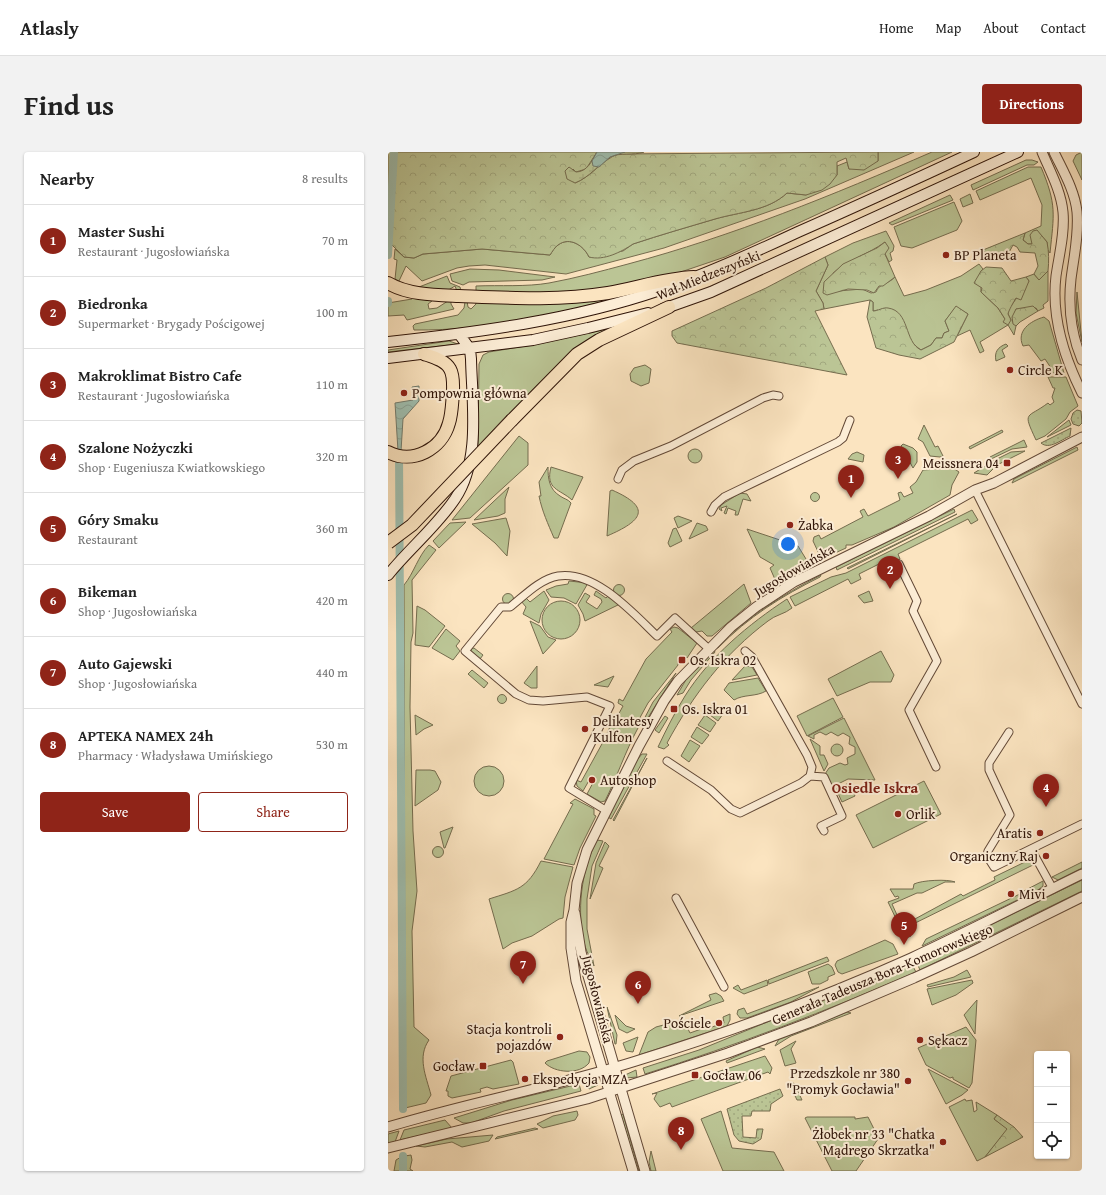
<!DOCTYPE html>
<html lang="en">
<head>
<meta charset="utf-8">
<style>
	body { margin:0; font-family:"Gentium Book Plus",serif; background:#f2f2f2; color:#222 }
	.controls { position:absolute; right:12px; bottom:12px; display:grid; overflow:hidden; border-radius:4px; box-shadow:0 1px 3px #0004 }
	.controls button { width:36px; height:36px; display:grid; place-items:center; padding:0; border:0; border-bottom:1px solid #e0e0e0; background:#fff; color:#222; font:20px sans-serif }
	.you { position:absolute; left:400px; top:392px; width:14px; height:14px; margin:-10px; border:3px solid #fff; border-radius:50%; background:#1a73e8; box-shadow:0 0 0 6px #1a73e833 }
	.badge { display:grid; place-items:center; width:26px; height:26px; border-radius:50%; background:#8f2418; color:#fff; font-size:13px; font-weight:700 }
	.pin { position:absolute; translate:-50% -33px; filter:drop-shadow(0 1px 2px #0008) }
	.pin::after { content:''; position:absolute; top:21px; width:14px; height:12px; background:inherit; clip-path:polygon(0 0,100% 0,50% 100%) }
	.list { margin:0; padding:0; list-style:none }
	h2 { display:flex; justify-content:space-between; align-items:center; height:52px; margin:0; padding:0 16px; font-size:17px }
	h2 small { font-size:13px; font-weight:400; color:#767676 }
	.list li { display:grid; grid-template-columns:26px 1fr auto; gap:12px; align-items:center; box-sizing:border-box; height:72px; padding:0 16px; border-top:1px solid #e0e0e0 }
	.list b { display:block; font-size:15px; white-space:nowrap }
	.list p { margin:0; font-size:13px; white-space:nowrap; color:#767676 }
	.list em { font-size:13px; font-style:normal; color:#767676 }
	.actions { display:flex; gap:8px; padding:12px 16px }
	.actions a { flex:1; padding:9px 0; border:1px solid #8f2418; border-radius:4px; text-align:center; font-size:14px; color:#8f2418 }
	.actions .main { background:#8f2418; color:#fff }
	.icon { flex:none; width:22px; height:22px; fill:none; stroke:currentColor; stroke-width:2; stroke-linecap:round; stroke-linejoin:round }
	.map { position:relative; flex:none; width:694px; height:1019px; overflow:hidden; border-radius:4px }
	header { display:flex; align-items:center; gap:24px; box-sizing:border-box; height:56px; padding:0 20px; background:#fff; border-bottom:1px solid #e0e0e0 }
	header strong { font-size:19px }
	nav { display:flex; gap:22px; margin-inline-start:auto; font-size:14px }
	.intro { display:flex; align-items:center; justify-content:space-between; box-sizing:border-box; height:96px; padding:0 24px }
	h1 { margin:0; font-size:28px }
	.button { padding:10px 18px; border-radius:4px; background:#8f2418; color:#fff; font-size:14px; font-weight:700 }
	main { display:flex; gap:24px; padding:0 24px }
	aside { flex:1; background:#fff; border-radius:4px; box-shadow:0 1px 3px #0004 }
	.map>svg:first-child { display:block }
	.green { fill:#bbc595; stroke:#756c4e }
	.forest { fill:url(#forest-crowns); stroke:#756c4e }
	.wetland { fill:url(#wetland-marsh); stroke:#756c4e }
	.garden { fill:url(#garden-dots); stroke:#756c4e }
	.water { fill:url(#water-waves); stroke:#727b6d }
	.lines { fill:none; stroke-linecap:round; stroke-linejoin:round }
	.canal { stroke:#9fbfb0; stroke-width:8 }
	.minor-casing { stroke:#624836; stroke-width:9 }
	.tertiary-casing { stroke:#624836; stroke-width:11 }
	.secondary-casing { stroke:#2f1408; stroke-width:12 }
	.primary-casing { stroke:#2f1408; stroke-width:14 }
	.minor { stroke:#fcedd6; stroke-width:7 }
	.tertiary { stroke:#fcedd6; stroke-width:9 }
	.secondary { stroke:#fcedd6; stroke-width:10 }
	.primary { stroke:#fbe4c0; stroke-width:12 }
	.primary-bridge-casing { stroke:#2f1408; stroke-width:14; stroke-linecap:butt }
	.primary-bridge { stroke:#fbe4c0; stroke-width:12 }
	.poi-dot { fill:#8f2418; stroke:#fcedd6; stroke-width:1.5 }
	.labels { text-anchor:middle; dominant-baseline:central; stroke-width:4; stroke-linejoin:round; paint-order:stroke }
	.poi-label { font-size:14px; fill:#2f1408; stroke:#fcedd6; text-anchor:start }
	.street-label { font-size:14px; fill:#2f1408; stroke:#fcedd6 }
	.neighbourhood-label { font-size:15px; font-weight:bold; fill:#7a1f14; stroke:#fcedd6 }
</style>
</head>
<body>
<header>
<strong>Atlasly</strong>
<nav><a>Home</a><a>Map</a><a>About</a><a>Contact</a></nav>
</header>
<div class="intro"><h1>Find us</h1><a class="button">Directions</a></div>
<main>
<aside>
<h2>Nearby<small>8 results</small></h2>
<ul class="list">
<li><span class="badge">1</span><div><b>Master Sushi</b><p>Restaurant · Jugosłowiańska</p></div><em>70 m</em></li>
<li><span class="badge">2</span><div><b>Biedronka</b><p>Supermarket · Brygady Pościgowej</p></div><em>100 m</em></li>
<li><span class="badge">3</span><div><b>Makroklimat Bistro Cafe</b><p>Restaurant · Jugosłowiańska</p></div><em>110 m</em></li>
<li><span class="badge">4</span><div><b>Szalone Nożyczki</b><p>Shop · Eugeniusza Kwiatkowskiego</p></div><em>320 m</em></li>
<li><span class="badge">5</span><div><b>Góry Smaku</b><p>Restaurant</p></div><em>360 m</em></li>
<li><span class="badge">6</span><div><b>Bikeman</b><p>Shop · Jugosłowiańska</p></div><em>420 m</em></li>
<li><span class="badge">7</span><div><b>Auto Gajewski</b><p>Shop · Jugosłowiańska</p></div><em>440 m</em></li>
<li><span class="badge">8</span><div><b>APTEKA NAMEX 24h</b><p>Pharmacy · Władysława Umińskiego</p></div><em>530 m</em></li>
</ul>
<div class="actions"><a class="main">Save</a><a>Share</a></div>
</aside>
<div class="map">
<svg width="694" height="1019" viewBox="0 0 694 1019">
	<defs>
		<pattern id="forest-crowns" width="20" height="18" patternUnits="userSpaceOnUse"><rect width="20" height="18" fill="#bbc595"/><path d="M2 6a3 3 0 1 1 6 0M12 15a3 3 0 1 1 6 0" fill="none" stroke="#a1a87f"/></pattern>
		<pattern id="wetland-marsh" width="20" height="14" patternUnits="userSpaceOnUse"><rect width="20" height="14" fill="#bbc595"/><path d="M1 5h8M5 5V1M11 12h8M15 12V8" fill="none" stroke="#a1a87f"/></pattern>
		<pattern id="garden-dots" width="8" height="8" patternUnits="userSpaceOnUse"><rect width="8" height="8" fill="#bbc595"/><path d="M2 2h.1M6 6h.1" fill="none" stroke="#a1a87f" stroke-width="1.8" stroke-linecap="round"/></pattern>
		<pattern id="water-waves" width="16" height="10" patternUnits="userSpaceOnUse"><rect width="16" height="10" fill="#9fbfb0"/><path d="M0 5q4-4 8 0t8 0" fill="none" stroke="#89a396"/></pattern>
	</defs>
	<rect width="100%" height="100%" fill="#fbe4c0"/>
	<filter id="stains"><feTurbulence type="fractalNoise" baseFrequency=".005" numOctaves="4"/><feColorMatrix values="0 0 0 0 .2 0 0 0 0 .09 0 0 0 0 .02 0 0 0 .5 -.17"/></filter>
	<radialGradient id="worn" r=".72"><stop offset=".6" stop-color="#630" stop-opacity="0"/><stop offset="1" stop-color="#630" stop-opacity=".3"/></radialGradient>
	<path class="green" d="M490,0H526L417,47L276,96L178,122L97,113L81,114L69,116L34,129L18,114L11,129L7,127L9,108L6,107L7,97L16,105L26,106L35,102L94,97L162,103C164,100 166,95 170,93C182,84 196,94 201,105L235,99L245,92C272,83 300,75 327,67C351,60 380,59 399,41L418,43L449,23V14L459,10L461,17L490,9Z
		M544,0H564L337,105L281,124L186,141H88V134C112,133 138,135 161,131C188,126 214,119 240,112C345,84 445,43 544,0Z
		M694,0V28L685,9L688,3Z
		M638,8H644L650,10L646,13H639L585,38L583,33Z
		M640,15H653C669,53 666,62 662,101L659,97V90L651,81L645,92H640L635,88L637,81L653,74L654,53L643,26L592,48L588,39Z
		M582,42L585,51L575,55L572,47Z
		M562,43L565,48L504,73L501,71Z
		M566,50L574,69L569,78L524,96L513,94L506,75Z
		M498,79L506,94L505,99L502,101L504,108L501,110L497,102V90C481,102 461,107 445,121L450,139L474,137L483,141L488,140C491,131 501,132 507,125L516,144L538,138L573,124L591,112L595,117L593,119V140L610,156L617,167L623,168L620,162V158L641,129L638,125L646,122L651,128L660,119V149L655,153L656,156L650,159L648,156L628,157L624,169L628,174L626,183L620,173L592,190L596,199L592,201L582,178L569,184L580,162L568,155L557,169L561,179L556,181L554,186H548L543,193L533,198L529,195L490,158L485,159V150L482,148L436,157L435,151L428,139L440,113L437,105L465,91Z
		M82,117L111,118L167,125L154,128L81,130L75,133L64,129L62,122Z
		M59,124L62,131L72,135L73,139H69L67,134L57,140L31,135Z
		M250,140C177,160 102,179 26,178L25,174L27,172L70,163L76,156L77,150L79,149L80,155L83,157L88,152V149Z
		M689,140L694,190L688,161Z
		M24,145L44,149L40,152L41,157L49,156L63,147V152L66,157L19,168L16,163L0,164V151L24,147Z
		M656,165L661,169L676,221H660L659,220L663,216L657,207L653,209L641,193L635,194C628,179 642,169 656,165Z
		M219,177L124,261L119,263L90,294L91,212L95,203L101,200L144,193Z
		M61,189L70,192L0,200V198Z
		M618,192L620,194L614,198L617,205L608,209C606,200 610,195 618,192Z
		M257,213L263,217L261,231L253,234L243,229L242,222L246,216Z
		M660,225H678L690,254L682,260L678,267L657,284L648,288C634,258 639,267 660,251L662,253L666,250L664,245L667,236H665Z
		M681,268L683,273L659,285Z
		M536,273L547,295L550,294L555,304L552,305L542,304L535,290L530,287Z
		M614,278L615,280L582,297L581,295Z
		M131,284L140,291V313L82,366L64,368Z
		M636,288L639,295L624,297L603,307L602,305Z
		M515,292L525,296L529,300V310L525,316L513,294Z
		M689,295L690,298L624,331L626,327Z
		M300 304a7 7 0 1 1 14 0a7 7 0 1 1-14 0Z
		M637,299L609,313L605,309L623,300Z
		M469,300L476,303L475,310L460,307L464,302Z
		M602,311L607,315L599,323L586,321Z
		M160,315C160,327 161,337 172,344C176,347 180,347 183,351L170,386H166C160,372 154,359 151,344H153L151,330Z
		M163,315L195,325L184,348C172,337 157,338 163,315Z
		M565,316L571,320L564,333L562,343L506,375L464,393H458V396L436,406L432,404L425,389L426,385L431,383L433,387L475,365L472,359L476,357L480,364L512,348L510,341L513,340L516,345L525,341L522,335L528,330L535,318Z
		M121,335L117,347V361L110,364L86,368Z
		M224,338C265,356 254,369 219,384L222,339Z
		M422.5 345a4.5 4.5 0 1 1 9 0a4.5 4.5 0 1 1-9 0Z
		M352,341L359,342L363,349L355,347L350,363H347L348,359L340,356L338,362L336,361L339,354L333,356L334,359L331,357L333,353Z
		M566,357L567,360L449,418L448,415Z
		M584,358L590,368L583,372L580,367L510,402L512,407L501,413L499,408L471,422L473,427L463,432L460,427L407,454L402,445L443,425L458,421Z
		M569,362L460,417L459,416Z
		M290,364L304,369L290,376L286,366Z
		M118,366L122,379L119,404L107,391L84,372Z
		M78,370L51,396L45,389L62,371Z
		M309,371L318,374L320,378L301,387Z
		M288,376L294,389L282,395L280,391L285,377Z
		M359,377L410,394L418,407L419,415L389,432L382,416L386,413L372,405Z
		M41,393L48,398L24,428L25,481L23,490L22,555L25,679L29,739L24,779L26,875L41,888C29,905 38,924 43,943L38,951L17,956L16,433C26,421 30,404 41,393Z
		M433,423L432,425C394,444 360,465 330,496H328C359,465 394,443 433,423Z
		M181,429L200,431L188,452L176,446L163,445L158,438L168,434L180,432Z
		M356,432L363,451L324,484H319L314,479L308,480L303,476Z
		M225.5 438a5.5 5.5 0 1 1 11 0a5.5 5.5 0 1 1-11 0Z
		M156,439L161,448L153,462L151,471L135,462L138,455L133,449L138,446L142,450Z
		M208,439L218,446L220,444L232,452L197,469L195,462L190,453L197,441L202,444L198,450L209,457L214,450L213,447L206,443Z
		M481,439L485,449L476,451L470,444Z
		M114.5 447a5.5 5.5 0 1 1 11 0a5.5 5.5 0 1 1-11 0Z
		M399,447L404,456C397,462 387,463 380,469C336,502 305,543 279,591L281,593L276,597L270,595C278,578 287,560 297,544C322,504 361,472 399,447Z
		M154 468a19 19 0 1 1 38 0a19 19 0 1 1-38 0Z
		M29,454L37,458L57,474L41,495L27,493Z
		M142,469L152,474L160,485L168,488L155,502Z
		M286,475L290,476L309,491L299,506L297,504L290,509V513L260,551L249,571L250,576C237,600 229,625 217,649L213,650L199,642L207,627L203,625L195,639L189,634L188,628L193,630L215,590L227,564L229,565L235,554L230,551L231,547L235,549L258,507L284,480L282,477Z
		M58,477L72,489L68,494L72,499L65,508L44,496Z
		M86,496L95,503L92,507L83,499V497Z
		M326,498L327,500L303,528L295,541L289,543L299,526Z
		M493,499L506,523L503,530H482L449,544L440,527Z
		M149,514V536H143L136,531Z
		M357,514L364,515L369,523L344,528Z
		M84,518L100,531L96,536L80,522Z
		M288,521L256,572L254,571L265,550Z
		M226,524L220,535L206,533Z
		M370,526L378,539C368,545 356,542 346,548L336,538L341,531Z
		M109.5 547a4.5 4.5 0 1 1 9 0a4.5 4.5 0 1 1-9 0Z
		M445,546L455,565L419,584L409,564Z
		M325,551L337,559L330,569L318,560Z
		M27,563L45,573L36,577L28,583Z
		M317,563L328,571L322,580L310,573Z
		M277,564L280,566L271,581L267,578Z
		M456,566L487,628L460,627L444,635L437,622L441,616L452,611L457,613L460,612L459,606L467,602V595L461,592L462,585L455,581L450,584L443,580L438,583L432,580L426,583V587L420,584Z
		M309,575L321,583L314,592L303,585Z
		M422,587L432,594V603H436L440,612L436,619Z
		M302,588L312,594L301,610L293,604Z
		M443 598a6 6 0 1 1 12 0a6 6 0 1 1-12 0Z
		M254,602H259L223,667L220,665L249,608Z
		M259,606L226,669L225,668Z
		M86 629a15 15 0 1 1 30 0a15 15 0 1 1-30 0Z
		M28,618H42L47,619L53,630L50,638L27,654Z
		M536,629L553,662L485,696L468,663Z
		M461,631L467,644L454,650L448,637Z
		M187,647L206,657V663L208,664L192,696L186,713L156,707L185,652L182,651Z
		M65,675L57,696H56L52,680Z
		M209,688L215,689L204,714L199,747V777L206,814C203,807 199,801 197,794C188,761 193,718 209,688Z
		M217,690L221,694L211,714L215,716L202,747L208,711Z
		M44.5 700a5.5 5.5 0 1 1 11 0a5.5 5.5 0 1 1-11 0Z
		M637,704L644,706L647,712L515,777L512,775L500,750L511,746L510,744L507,745L502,737H525L526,732C534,728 560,727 567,730H557L534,741H529L504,752L514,774L573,742L575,744L607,728L606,725L639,709Z
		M153,709L185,715L177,745L175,766L171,767L144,784L124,791L115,797L101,747C129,738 139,737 153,709Z
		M694,710V716L670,728L664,725Z
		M694,728V739L532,818L528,809Z
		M655,729V734L650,738L534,794L538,787L634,741V740Z
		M524,776L528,777L521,781L523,784L516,787L514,781Z
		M497,788L505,792L510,802L454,822L450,820L447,813L449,809Z
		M439,805L441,809L381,832L380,828Z
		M523,811L528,820C439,859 349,893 257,922L255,916L311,898Z
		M440,812L444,815L447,822L440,825V828L432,832H424L420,820Z
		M579,818L583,825L540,835L539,833L566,825Z
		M379,828L380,833L356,842L345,836L350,833L353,838Z
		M584,828L585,831L568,843L544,853L539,837Z
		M431,835L403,850L359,866H352L349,862L350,858L356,856L359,862Z
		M328,841L333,844L336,849L291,864L323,848L321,843Z
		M589,848L587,882L576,863Z
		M219,855L229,883L228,892H227Z
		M459,860L463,861L403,884L387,894L391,887Z
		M342,862V868L339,874L251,903L260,880L268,875L294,868L297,877L299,875L302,881L316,876L314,871L319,870L321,876L336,871L335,865Z
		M227,863L238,874L247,877L239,881L231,877Z
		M578,875L588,888L584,931L581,936L565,927V925L562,926L538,913L530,896Z
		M250,885L245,900L238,899L235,891Z
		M408,889L403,897L408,911L397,914L392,898Z
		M369,895L377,897L339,911L338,909Z
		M191,899L199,900L202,905L201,911C191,923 167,921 157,911L159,909Z
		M377,904L384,916L382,922L380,920L284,955L282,951L272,955L266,947L269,941L264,942Z
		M123,908L125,910L131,932L105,937L99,935L92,937L93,940L64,946L60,944V939H58L63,924Z
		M540,917L580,938L574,943L558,952Z
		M248,918L249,925L238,926L237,923Z
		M207,929L210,933L201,937L199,930Z
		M406,931L414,948H409L402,933Z
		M191,932L193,939L116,959L83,971H75L66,966L124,948Z
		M577,947L578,949L584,948L586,960L589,958L588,950L609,963L606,967L620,977L597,1005L589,1009L561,955Z
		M189,959L190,963L187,968L155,976L149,972L165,964Z
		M333,959L344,996L386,1000L396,1019H335L313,967Z
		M235,962L251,1019H249L233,963Z
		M419,965H467V967L480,965L490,985V987L468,1019H444L417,966Z
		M57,968L64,976L12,988L16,978Z
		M147,976L150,977L107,987L109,985Z
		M11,979L7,990L0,992V982Z
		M105,983L101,989L74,995L64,990L37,995L28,994L59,987Z
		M263,999L268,1019H263L261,1010Z
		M23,1003L24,1008L22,1017L25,1019H18L17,1004Z
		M13,1005V1019H6L8,1008Z"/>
	<path class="forest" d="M0,0H209L198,17L188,20L185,17L187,31C204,24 214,8 230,2L490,0V9L476,18L461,17L458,6L449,10V23L442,32L434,38L418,43L399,41C380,59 351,60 327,67C300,75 272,83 245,92C233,100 216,109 201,105C196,94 182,84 170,93C167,95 164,100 162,103L94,97L35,102L26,106L16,105L0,89Z
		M649,78L659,90C661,100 661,109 660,119L651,128L646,122L650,114L647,101L632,100L629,95L625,93L618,106C608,108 601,106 595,98L637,81L635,88L640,92H644L642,83L645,79Z
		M497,90L501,96L497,102L507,125L495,134H491L486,141L479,138L460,137L439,143L435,141L436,130L455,112L489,96Z
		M437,105L440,113L428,139L435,151L436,157L427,159L459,223L289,191L284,184V179L378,136Z
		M598,115L614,116L623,129L638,125L641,129L633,148L628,146C626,149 620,160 620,162L623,168L620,173L615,170L617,167L610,156L593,140L594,136L586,131L593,119Z
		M482,148L485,150V159C490,159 495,155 500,156C522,159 516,190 533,198L543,193L548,186H554L556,181L561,179L557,169L568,154L580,162L566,190L532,207L511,203L488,196L479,165Z
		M645,154L650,159L632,170L628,174L625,172L624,165L628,157Z
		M609,963L626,975L635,985L597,1005L619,977L606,967Z"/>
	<path class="wetland" d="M209,0H256C245,4 232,0 222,5C210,13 202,25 187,31L179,27L177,19L181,15L188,20C199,20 204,9 209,0Z"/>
	<path class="garden" d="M689,258L693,259L694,271L691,274L685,272L683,267L685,261Z
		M683,276L682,284C673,288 661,298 653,291Z
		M392,937L395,944L383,952L382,959H364L363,964H354L355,985L368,986L369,977H375L373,987L365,992L351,989L346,983L339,957Z"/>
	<path class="water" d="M209,0H237L222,5L211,15L205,14L204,9Z
		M31,234V249L15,267L13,299H10L7,251L25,248L24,235Z"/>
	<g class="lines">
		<path class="canal" d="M0,103L6,0
			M0,149V151
			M11,300L15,957
			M15,1004V1019"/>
		<g class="minor-casing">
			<path id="minor" d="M230,327L234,318L246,309L283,294L375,246L385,243L391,244
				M587,338L694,552
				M323,360L327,353L336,345L450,290L455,286L462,268
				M511,412L529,449L525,459L549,509L521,558L548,615
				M357,499L364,505L419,603L424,615L422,624
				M621,580L601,611V618L622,663L600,699L599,704L606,715L694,672
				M279,609L323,638L343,657L352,661L413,631L422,624
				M422,624L436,625L454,664L433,674L436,679
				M219,659L181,636L222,554L199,545L155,549L141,548L128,542L77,499L113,455H122C136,444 152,427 170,424C207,418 245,461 269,484L287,466L321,497
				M643,697L665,737
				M288,746L336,835"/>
		</g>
		<g class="tertiary-casing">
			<path id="tertiary" d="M654,0C662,19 673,39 675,60C677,81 671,103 668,124C663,165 676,205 694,241
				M666,0C675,19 687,39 689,60C691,82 686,104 683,127C680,154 683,182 694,208
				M187,761L193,800L257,1019
				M0,975C82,950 166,935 248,909C342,880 434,846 523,806C581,779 637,750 694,722
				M0,996L199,947L340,901L423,870L526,826L583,800L694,745
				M245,1019L188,829L183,796V770L186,758L189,731L199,698L251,594L276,549L290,529L343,475L368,455L406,430L541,364L587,338L606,331L694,285"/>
		</g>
		<g class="secondary-casing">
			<path id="secondary" d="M275,157L323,140L630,0
				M0,190C92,180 184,168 272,138C319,122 365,101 410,80C469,54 528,27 586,0
				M0,206L145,188L200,176L260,161
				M0,423C21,397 48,375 67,347C93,308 84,252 83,207L82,197L71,182"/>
		</g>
		<g class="primary-casing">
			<path id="primary" d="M0,131C20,143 48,143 71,144C121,146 170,149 220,141C249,136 277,126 306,125
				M124,268L189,202L211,188L281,155
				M0,300C25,313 54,297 61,271C64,262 64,251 65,241C65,233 66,224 62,217C57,208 45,205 36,202"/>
		</g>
		<use href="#minor" class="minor"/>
		<use href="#tertiary" class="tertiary"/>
		<use href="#secondary" class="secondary"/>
		<use href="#primary" class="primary"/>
		<g class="primary-bridge-casing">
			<path id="primary-bridge" d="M0,391L24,373L124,268"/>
		</g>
		<use href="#primary-bridge" class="primary-bridge"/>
	</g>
	<g class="poi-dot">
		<circle cx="558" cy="103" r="4"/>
		<circle cx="622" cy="218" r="4"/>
		<circle cx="16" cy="241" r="4"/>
		<rect x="615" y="307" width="8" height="8" rx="2"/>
		<circle cx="402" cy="373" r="4"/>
		<rect x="290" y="504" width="8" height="8" rx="2"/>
		<rect x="282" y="553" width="8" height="8" rx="2"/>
		<circle cx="197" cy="577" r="4"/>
		<circle cx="204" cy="628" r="4"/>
		<circle cx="510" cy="662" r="4"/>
		<circle cx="652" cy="681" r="4"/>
		<circle cx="658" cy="704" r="4"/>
		<circle cx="623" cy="742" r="4"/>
		<circle cx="331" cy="871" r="4"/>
		<circle cx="172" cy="885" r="4"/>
		<circle cx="532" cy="888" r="4"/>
		<rect x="91" y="910" width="8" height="8" rx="2"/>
		<rect x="303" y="919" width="8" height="8" rx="2"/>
		<circle cx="137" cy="927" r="4"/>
		<circle cx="520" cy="929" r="4"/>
		<circle cx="555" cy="990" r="4"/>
	</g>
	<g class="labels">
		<g class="poi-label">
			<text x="566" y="103">BP Planeta</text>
			<text x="630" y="218">Circle K</text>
			<text x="24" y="241">Pompownia główna</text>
			<text x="611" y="311" text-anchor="end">Meissnera 04</text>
			<text x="410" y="373">Żabka</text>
			<text x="302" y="508">Os. Iskra 02</text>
			<text x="294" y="557">Os. Iskra 01</text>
			<text x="205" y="569">Delikatesy<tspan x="205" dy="16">Kulfon</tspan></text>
			<text x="212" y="628">Autoshop</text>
			<text x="518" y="662">Orlik</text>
			<text x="644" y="681" text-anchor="end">Aratis</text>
			<text x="650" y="704" text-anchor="end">Organiczny Raj</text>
			<text x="631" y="742">Mivi</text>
			<text x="323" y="871" text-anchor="end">Pościele</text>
			<text x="164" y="877" text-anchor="end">Stacja kontroli<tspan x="164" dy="16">pojazdów</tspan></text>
			<text x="540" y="888">Sękacz</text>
			<text x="87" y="914" text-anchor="end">Gocław</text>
			<text x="512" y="921" text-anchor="end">Przedszkole nr 380<tspan x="512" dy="16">"Promyk Gocławia"</tspan></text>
			<text x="315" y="923">Gocław 06</text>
			<text x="145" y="927">Ekspedycja MZA</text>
			<text x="547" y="982" text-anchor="end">Żłobek nr 33 "Chatka<tspan x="547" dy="16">Mądrego Skrzatka"</tspan></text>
		</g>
		<g class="street-label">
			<text transform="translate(320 123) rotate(-22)">Wał Miedzeszyński</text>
			<text transform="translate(406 418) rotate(-30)">Jugosłowiańska</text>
			<text transform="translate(494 822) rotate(-23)">Generała Tadeusza Bora-Komorowskiego</text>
			<text transform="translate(210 847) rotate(76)">Jugosłowiańska</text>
		</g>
		<g class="neighbourhood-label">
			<text x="487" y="635">Osiedle Iskra</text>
		</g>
	</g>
	<rect width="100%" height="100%" filter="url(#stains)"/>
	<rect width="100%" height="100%" fill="url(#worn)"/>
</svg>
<div class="controls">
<button>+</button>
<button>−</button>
<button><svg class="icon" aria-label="locate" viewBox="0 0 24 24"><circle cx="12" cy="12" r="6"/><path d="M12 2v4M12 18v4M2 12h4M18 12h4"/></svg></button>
</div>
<div class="you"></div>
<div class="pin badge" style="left:463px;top:346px">1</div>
<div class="pin badge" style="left:502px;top:437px">2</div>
<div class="pin badge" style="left:510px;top:327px">3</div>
<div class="pin badge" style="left:658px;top:655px">4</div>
<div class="pin badge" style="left:516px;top:793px">5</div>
<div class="pin badge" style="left:250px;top:852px">6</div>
<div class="pin badge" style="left:135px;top:832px">7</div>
<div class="pin badge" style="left:293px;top:998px">8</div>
</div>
</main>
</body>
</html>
